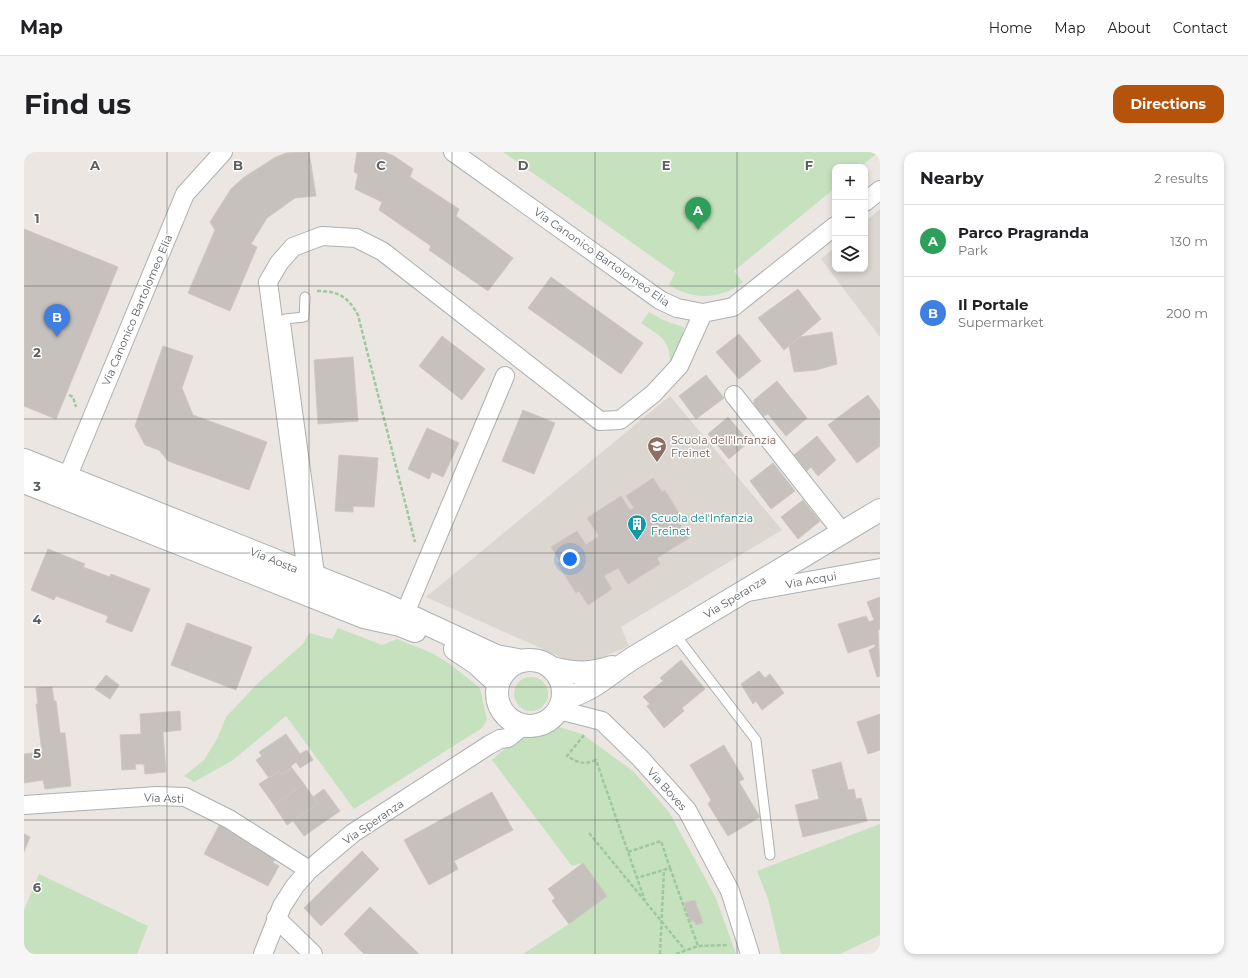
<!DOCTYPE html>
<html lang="en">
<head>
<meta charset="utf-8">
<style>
	body { margin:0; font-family:Montserrat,sans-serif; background:#f6f6f6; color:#202124 }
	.controls { position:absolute; right:12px; top:12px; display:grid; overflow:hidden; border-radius:8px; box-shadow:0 2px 6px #0003 }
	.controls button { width:36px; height:36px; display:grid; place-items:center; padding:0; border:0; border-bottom:1px solid #e0e0e0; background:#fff; color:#202124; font:20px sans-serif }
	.you { position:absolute; left:546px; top:407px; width:14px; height:14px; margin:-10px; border:3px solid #fff; border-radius:50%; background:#1a73e8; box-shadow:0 0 0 6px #1a73e833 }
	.badge { display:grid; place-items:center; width:26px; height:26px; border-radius:50%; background:#b45309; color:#fff; font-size:13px; font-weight:700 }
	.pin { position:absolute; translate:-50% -33px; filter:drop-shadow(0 1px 2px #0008) }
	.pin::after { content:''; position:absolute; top:21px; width:14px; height:12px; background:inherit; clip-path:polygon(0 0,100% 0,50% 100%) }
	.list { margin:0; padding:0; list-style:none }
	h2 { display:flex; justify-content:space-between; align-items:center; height:52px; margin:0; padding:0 16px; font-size:17px }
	h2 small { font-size:13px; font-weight:400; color:#757577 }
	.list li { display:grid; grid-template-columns:26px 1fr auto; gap:12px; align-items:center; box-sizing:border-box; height:72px; padding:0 16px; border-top:1px solid #e0e0e0 }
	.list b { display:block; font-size:15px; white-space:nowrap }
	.list p { margin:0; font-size:13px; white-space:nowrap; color:#757577 }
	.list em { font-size:13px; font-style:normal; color:#757577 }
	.icon { flex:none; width:22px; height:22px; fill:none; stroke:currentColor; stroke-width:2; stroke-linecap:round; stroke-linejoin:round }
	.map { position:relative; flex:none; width:856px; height:802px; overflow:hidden; border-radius:12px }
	header { display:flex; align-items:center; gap:24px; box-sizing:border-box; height:56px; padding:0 20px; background:#fff; border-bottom:1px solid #e0e0e0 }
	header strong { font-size:19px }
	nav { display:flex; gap:22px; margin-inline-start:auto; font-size:14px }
	.intro { display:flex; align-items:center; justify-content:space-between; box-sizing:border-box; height:96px; padding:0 24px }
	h1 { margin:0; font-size:28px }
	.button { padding:10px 18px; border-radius:12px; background:#b45309; color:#fff; font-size:14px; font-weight:700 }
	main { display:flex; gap:24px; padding:0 24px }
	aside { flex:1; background:#fff; border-radius:12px; box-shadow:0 2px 6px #0003 }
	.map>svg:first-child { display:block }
	.education { fill:#dbd6cf }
	.green { fill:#c6e1be }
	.building { fill:#c6c1bd; stroke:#cfc7c0 }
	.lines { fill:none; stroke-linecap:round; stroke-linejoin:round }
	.lane-casing { stroke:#acb0b2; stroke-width:11 }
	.street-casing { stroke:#acb0b2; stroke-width:20 }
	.secondary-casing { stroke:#adb2b5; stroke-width:24 }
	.path { stroke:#9dc99f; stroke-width:2.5; stroke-dasharray:4 2; stroke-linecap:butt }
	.lane { stroke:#fff; stroke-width:9 }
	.street { stroke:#fff; stroke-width:18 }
	.secondary { stroke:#fff; stroke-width:22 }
	.grid { fill:none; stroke:#595e60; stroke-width:1; stroke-opacity:0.55 }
	.labels { text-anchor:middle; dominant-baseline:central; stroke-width:3; stroke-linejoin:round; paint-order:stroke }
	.street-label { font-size:11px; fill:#595e60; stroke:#fff }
	.education-label { font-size:11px; fill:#785e54; stroke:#fff; text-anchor:start }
	.culture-label { font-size:11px; fill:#0d838f; stroke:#fff; text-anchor:start }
	.grid-label { font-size:13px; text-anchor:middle; font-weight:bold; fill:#595e60; stroke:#fff; stroke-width:3; stroke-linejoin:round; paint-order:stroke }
</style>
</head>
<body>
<header>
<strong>Map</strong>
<nav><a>Home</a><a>Map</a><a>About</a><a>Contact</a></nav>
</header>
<div class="intro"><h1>Find us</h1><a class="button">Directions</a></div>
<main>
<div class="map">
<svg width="856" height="802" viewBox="0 0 856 802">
	<rect width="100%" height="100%" fill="#ebe6e1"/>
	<path class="education" d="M856,57V185L797,107L811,95V117H841V70Z
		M646,244L758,378L597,475L605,494L569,509L548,510L402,445Z"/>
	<path class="green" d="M479,0H855L836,15H811V36L710,119L719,130C697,148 668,148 645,133L651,121Z
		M625,160L641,169L660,175L659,185L646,213C646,186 637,185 617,171Z
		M314,476L358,493L373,487L408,501L426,512L456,536L463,568L458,576L330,657L262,564L209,608L170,630L160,624L180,608L193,587L202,565L234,531L279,492L285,481L308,487Z
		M490 542a17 17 0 1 1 34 0a17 17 0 1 1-34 0Z
		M535,575L558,582L609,619L645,660L692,746L712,802H499L545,772L583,744L559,711L548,714L468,608L494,585L518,583Z
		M856,672V783L816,802H757L744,747L733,719Z
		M15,722L124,774L113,802H0V758Z"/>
	<path class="building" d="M285,0L292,44L271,46L243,66L227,92L233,95L206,159L164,141L191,78L186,70L207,37L219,26L250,6L262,1Z
		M333,0H360L370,4L389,17L386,25L435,57L432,64L489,106L464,139L405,98L407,94L355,58L358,50L331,37L334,22L330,20Z
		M0,77L94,115L32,267L0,254Z
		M527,125L619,191L597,222L504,156Z
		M774,137L797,167L760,198L734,166Z
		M808,180L813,212L792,218L770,220L765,194L776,185Z
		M715,182L737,209L715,227L692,200Z
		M418,184L461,217L438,248L395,214Z
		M139,194L169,204L158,236L169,263L243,290L225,338L144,309L135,298L121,293L111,274Z
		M329,205L334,269L294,272L290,208Z
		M682,223L700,246L672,267L655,244Z
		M753,229L783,266L762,284L744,262L738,265L730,254V248Z
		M844,243L856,259V294L833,311L804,273Z
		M499,258L531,271L510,322L478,309Z
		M704,265L725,290L705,307L684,282Z
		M403,276L435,291L419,325L408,320L405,327L384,317Z
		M793,284L812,308L794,324L787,315L783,319L770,303Z
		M315,303L354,306L350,355L329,354V360L311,359Z
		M749,311L771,339L747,357L726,329Z
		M629,326L638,340L641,338L659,368L655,370L665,386L633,406L636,412L604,432L594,416L580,424L588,437L564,453L555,439L552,441L533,411L536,409L527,395L553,379L562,393L575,384L563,366L597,344L606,358L610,356L602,344Z
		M779,348L796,369L774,387L757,365Z
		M24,397L61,412L59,415L86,425L87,422L126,437L108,480L82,470L84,464L32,444L30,448L7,438Z
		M856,445V477L854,478L856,524L853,525L845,498L851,495V492L824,501L814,472L842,464L845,470L850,468L843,450Z
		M163,471L228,495L212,538L147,513Z
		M657,508L681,537L658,556L660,559L640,576L623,554L626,552L619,545L639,529L636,526Z
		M735,519L741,526L746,522L760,541L738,558L732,549L729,552L717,532Z
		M82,523L95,533L86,547L71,537Z
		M28,535L30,549H32L36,581H41L47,634L21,637L19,628L0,631V602L18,600L12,552H14L12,536Z
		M156,559L157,578L139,580L142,620L121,622L120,612H111L112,617L98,618L96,583L117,582L116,562Z
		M856,562V598L844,602L833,570Z
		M262,582L276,602L283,598L289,608L276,616L272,610L267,614L268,616L258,623L255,619L245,626L232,608L238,604L235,600Z
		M700,593L720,627L715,630L736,665L704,684L684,652L687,648L666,613Z
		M817,610L824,638L830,637L832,647L837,646L843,669L779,685L771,653L795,647L788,618Z
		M268,616L280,632L250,653L235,632L255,619L258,623Z
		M280,632L294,652L263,673L250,653Z
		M300,637L316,659L280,684L269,669L294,652L289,645Z
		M468,640L489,678L430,709L434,717L405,733L380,688Z
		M197,670L252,704L249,711L255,714L244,734L180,702Z
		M0,682L6,685L0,700Z
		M338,699L355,717L297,774L280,756Z
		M559,711L583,744L545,772L528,749L531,746L524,737Z
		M671,748L679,771L672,773L670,769H666L660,751Z
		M346,755L395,802H340L320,782Z"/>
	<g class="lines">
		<g class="lane-casing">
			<path id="lane" d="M281,145L280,165L261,167L296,425
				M650,481L732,588L746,703"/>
		</g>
		<g class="street-casing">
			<path id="street" d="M429,0L636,148L653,156L679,161L709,155L811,74
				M841,50L856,38
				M710,243L818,380
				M43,326L161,42L199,0
				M283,421L244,130L255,111L269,95L298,84L332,86L358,99L576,269L596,268L629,242L655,214L679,161
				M724,440L856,416
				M376,473L481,224
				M535,558L578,569L616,606L663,658L706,739L726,802
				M0,653L133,644L161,645L205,667L285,718
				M252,766L289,802
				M239,802L258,754L271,734L285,718L329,681L465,593L476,587L484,586L499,574"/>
		</g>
		<g class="secondary-casing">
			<path id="secondary" d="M0,308L358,451L472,504L499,509
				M0,330L340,465L376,473L391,479
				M431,497L452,511L474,531
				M473 541a33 33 0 1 1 66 0a33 33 0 1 1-66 0Z
				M529,516C551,522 567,522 588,515
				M539,547C570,538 583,523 609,506L856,358"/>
		</g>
		<path class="path" d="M293,139C315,139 324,145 334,163L391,390
			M45,243L49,245L52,255
			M560,583L543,604C555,611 559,613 572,608L621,749
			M565,681L661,798
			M604,700L637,689L646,716L613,726
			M646,716L674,794
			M636,802L640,717
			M652,802L674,794L704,793"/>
		<use href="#lane" class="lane"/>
		<use href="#street" class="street"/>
		<use href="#secondary" class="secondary"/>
	</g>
	<path class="grid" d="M143,0V802M285,0V802M428,0V802M571,0V802M713,0V802M0,134H856M0,267H856M0,401H856M0,535H856M0,668H856"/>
	<defs>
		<g id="school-pin" transform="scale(1)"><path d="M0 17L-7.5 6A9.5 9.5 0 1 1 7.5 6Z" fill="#8d6e63" stroke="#fff"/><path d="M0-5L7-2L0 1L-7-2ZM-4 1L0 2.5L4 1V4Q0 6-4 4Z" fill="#fff"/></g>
		<g id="building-pin" transform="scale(1)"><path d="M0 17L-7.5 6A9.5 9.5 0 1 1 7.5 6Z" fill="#0f9aa8" stroke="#fff"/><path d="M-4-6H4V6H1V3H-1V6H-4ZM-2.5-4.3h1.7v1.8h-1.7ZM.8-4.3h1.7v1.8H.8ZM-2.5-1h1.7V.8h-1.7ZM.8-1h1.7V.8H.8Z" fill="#fff"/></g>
	</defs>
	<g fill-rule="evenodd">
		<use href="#school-pin" x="633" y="294"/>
		<use href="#building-pin" x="613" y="372"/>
	</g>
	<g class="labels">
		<g class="street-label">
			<text transform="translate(578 105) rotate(35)">Via Canonico Bartolomeo Elia</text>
			<text transform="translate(113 158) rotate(-67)">Via Canonico Bartolomeo Elia</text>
			<text transform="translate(250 408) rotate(22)">Via Aosta</text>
			<text transform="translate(787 428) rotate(-10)">Via Acqui</text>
			<text transform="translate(711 445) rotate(-31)">Via Speranza</text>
			<text transform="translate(643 637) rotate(48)">Via Boves</text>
			<text transform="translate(140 646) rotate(2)">Via Asti</text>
			<text transform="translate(349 670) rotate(-34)">Via Speranza</text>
		</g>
		<g class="education-label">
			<text x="647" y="288">Scuola dell'Infanzia<tspan x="647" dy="13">Freinet</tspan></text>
		</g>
		<g class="culture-label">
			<text x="627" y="366">Scuola del'Infanzia<tspan x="627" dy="13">Freinet</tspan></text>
		</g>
	</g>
	<g class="grid-label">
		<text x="71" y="18">A</text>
		<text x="214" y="18">B</text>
		<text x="357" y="18">C</text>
		<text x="499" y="18">D</text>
		<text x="642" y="18">E</text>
		<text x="785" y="18">F</text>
		<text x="13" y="71">1</text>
		<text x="13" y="205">2</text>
		<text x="13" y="339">3</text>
		<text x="13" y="472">4</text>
		<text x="13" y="606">5</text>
		<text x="13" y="740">6</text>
	</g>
</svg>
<div class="controls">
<button>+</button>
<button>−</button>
<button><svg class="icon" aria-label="layers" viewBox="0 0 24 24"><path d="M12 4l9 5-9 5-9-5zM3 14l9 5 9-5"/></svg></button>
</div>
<div class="you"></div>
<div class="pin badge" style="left:674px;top:78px;background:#2e9e5b">A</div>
<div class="pin badge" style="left:33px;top:185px;background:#3f7fe0">B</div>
</div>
<aside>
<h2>Nearby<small>2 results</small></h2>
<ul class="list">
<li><span class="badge" style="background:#2e9e5b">A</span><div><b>Parco Pragranda</b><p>Park</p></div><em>130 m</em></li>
<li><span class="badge" style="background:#3f7fe0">B</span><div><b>Il Portale</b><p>Supermarket</p></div><em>200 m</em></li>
</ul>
</aside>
</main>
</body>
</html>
